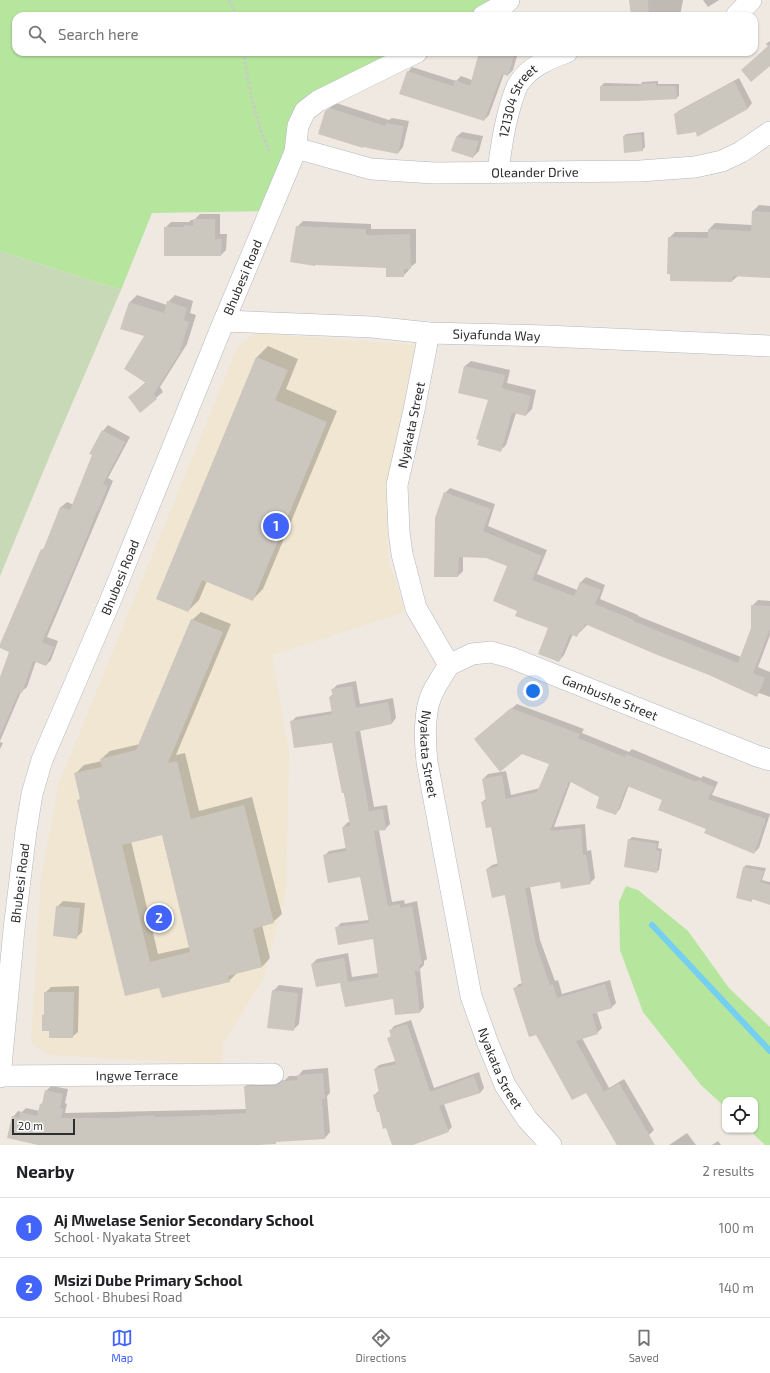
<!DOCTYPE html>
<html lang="en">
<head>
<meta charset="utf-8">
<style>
	body { margin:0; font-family:"Exo 2",sans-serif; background:#f6f6f6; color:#202124 }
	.controls { position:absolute; right:12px; bottom:12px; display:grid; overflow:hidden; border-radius:8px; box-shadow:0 1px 3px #0004 }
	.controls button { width:36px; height:36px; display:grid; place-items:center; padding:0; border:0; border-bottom:1px solid #e0e0e0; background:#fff; color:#202124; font:20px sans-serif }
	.scale { position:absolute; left:12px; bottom:10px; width:63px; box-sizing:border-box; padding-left:4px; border:2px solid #2e2e2e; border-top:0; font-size:11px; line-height:14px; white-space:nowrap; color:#2e2e2e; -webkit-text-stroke:3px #fff; paint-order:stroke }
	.you { position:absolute; left:533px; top:691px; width:14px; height:14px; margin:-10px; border:3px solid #fff; border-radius:50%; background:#1a73e8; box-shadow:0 0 0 6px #1a73e833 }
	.badge { display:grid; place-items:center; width:26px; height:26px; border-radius:50%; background:#4264fb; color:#fff; font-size:13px; font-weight:700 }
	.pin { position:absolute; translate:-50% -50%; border:2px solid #fff; box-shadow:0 1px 4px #0006 }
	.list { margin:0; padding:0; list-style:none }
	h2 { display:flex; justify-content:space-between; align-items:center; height:52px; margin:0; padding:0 16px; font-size:17px }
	h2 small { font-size:13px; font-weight:400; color:#757577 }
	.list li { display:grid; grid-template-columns:26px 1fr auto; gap:12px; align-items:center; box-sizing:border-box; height:60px; padding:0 16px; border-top:1px solid #e0e0e0 }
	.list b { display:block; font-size:15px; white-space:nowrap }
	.list p { margin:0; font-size:13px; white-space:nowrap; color:#757577 }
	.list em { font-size:13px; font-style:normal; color:#757577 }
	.icon { flex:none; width:22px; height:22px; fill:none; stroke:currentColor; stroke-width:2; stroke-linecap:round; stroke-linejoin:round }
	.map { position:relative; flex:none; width:770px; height:1145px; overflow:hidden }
	.search { position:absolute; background:#fff; box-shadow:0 1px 3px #0004; left:12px; right:12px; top:12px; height:44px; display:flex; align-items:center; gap:10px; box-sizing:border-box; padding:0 14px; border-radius:12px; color:#757577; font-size:15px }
	.sheet { height:172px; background:#fff }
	nav { display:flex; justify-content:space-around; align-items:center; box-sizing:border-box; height:56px; border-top:1px solid #e0e0e0; background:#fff; font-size:11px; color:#757577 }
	nav a { display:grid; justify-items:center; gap:2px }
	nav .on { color:#4264fb }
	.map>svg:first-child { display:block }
	.education { fill:#f0e6d1 }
	.green { fill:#b6e59e }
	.cemetery { fill:#c8d9b8 }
	.shadow { fill:#0003; fill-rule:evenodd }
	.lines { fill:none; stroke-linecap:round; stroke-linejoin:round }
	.stream { stroke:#75cff0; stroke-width:6 }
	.building { fill:#cbc7bf; fill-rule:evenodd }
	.street-casing { stroke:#b4b7c1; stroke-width:22 }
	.path { stroke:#c9c9c9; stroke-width:2.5; stroke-dasharray:3 2; stroke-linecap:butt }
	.street { stroke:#fff; stroke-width:21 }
	.labels { text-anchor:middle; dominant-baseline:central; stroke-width:4; stroke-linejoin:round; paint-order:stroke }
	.street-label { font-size:13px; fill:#2e2e2e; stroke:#fff }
</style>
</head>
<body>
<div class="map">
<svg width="770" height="1145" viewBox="0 0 770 1145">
	<rect width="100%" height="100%" fill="#efe9e1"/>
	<path class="education" d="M255,333L416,345L407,415L387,494L388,558L405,612L272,655L289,752L286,893L263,979L223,1044L221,1064L49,1055L31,1043L41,877L59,783L238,346Z"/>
	<path class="green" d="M0,0H507L481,16H16V52H415L318,99L269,211L152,213L121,290L0,251Z
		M626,886L638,890L688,931L729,988L770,1027V1145H765L749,1130H755V1100H725V1107L701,1085L643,1012L620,950L619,902Z"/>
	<path class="cemetery" d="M0,251L121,290L53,448L0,576Z"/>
	<path class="shadow" d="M630,0H683L680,16H632Z
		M703,0H719L708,7Z
		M770,41V48L766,44Z
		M480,52H518L513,70L508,75L504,74L489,115L484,120L408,72L412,67L456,81L461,76L472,80Z
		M739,78L752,103L748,108L698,135L697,131L675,114L680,110Z
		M658,81V84H679V96L676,98L601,100V86L604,83L641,84L642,82Z
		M336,103L389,120L392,118L409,121L403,147L398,153L326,111L332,106Z
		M462,132L483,136L479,151L473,157L456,137Z
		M644,132L645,147L642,150L624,136L626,134Z
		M759,205L770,206V277L738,276L732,281L669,238L675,232H709V229L715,223L752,225L753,211Z
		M200,214H220V234H227L226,250L221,255L165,228L171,222H189L191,220H194Z
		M303,221L371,224V229H416V263L409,268V270L403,276L297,227Z
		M137,295L167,305L168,302L175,295L193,301L190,313L196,315L187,344L160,387L163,392L140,411L129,397L146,382V335L122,328L130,302Z
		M268,346L298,359L286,389L337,411L263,589L252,600L207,581L199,600L188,611L157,598L257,357Z
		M471,361L510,370L507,383L536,390L532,409L526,415L516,413L506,445L500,451L490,399L465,366Z
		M108,425L130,437L108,478L113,481L47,637L58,641L51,660L46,665L36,661L27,687L21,692L0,741V680L10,651L0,646L42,550L45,547L61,507L67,502L74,505L103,431Z
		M450,488L495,504L488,526L547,550L537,574L577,590L581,582L586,577L605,585L600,599L638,615V616L741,657L752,629V606L758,600L770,601V635L758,667L770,672V697L759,693L756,696L710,675L588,624L577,635L573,634L564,655L559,661L549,628L519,610L508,566L486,557L463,556V571L458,576L445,493Z
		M201,612L231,624L176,755L185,753L199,811L252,797L282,914L273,922L262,925L270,958L262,967L237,973L229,981L160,986L84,807L75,774L84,765L102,761L101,759L110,751L140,744L192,620ZM162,834L190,947L158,954L131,841Z
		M356,681L360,704L393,698L396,718L392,723L360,730L374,807L387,805L390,824L385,829L379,830L392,902L404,900L405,904L417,901L427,959L424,961V965L420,969L424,1007L420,1012L394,998L341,982L312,964L317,959L348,953L352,977L379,973L374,938L336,928L341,923L369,920L361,876L324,856L329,851L346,848L343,827L348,822H350L333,742L291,722L296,717L333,711L330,697L333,694L332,690L337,685Z
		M517,704L584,729L582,733L629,752L632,749L701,778L703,776L718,782L712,795L770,814L759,848L754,853L707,829L663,799L629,785L620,809L615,814L601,797L571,781L554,827L585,824L587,851L591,850L595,878L590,883L561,881L530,887L540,940L555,981L558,980L562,994L610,980L616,1003L611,1008L597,1012L602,1028L597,1033L582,1038L609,1088L624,1079L654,1130L649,1135L632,1145H617L587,1091L514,989L519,984L523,983L505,894L487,869L492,865L499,863L491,826L482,802L487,798L483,779L488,774L506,771L511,795L540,788L550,764L521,753L475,739Z
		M0,742L3,743L0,749Z
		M632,837L659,841L658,848L662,849L659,870L656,872L629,840Z
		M746,865L766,868L762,880L770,882V904L754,898L752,900L744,867Z
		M63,901L85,903L82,932L76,938L57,907Z
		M279,985L303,988L299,1024L293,1030L273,991Z
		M79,986L78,1032L72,1037L50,1030L43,1015L45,1014V993L51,987Z
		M411,1020L434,1088L479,1072L484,1088L480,1093L444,1104L452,1127L448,1131L405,1145H393L374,1095L380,1090L375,1069L379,1065L396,1061L388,1039L392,1035L390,1031L394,1026Z
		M328,1068L330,1093L327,1096L330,1132L325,1138L277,1141L275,1143L249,1145H42L13,1117L18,1111L22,1112L26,1108L40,1111L41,1104L44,1102L46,1091L51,1086L68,1089L65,1103L67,1104L65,1113L247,1109L245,1087L251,1081H279L285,1080L289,1076H298L303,1070Z
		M687,1133L696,1145H669Z
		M718,1141L721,1145H712Z"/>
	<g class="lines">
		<path class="stream" d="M652,925L770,1051"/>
	</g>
	<path class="building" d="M629,0H648L649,16H631Z
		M770,44V66L751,82L741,70Z
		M479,52H515L508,76L502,74L484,121L399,94L407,71L453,86L455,80L470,86Z
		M734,81L748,109L697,137L696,132L677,135L674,114Z
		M656,83V86H676L677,99L636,101H600V86H639V84Z
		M330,108L385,126L386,123L404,126L398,154L363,147V148L318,134L325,111Z
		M641,134L643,151L624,153L623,136Z
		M456,137L479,141L473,158L451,151Z
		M752,211L770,212V278L733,276L732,282L670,281V274H667L668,237L708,238V229L751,231Z
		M193,219H215V239H222L221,256H164V227H184V225L193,226Z
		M296,226L366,229V235L410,234L411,269H404V277H386V268L315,265V266L290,262Z
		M167,301L187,308L184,320L189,322L180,352L154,394L157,399L140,413L128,397L146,383L124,369L144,336L120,329L129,302L164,313Z
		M256,357L288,370L275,400L327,422L253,601L202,580L188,612L156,599Z
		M464,366L505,375L502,388L531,396L526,416L512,413L501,452L477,445L479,440L476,439L488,400L458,393Z
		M102,430L125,442L103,484L108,486L98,511H97L76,564L42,642L54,647L46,666L33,661L22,693L19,692L0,736V677L9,652L0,648V644L41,549L43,550L60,507L70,510L92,455L89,454Z
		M444,492L491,509L483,531L542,556L532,580L574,596L580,582L601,590L595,604L634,620L633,621L738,663L751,628V605L770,606V629L753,673L765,678L757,697L709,675L655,654L585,624L582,631L580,630L577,637L570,634L559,662L538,654L548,628L515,616L517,611L493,601L507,566L486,558L459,557L458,577H434L435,518Z
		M191,619L223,632L168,763L177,761L191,819L244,805L274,923L253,929L262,967L228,976L230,982L162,998L159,988L125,996L77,800L80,799L74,773L102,767L100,759L136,750ZM162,835L190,952L150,962L122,845Z
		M352,686L356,708L388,702L392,724L355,732L369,811L383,809L386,830L374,831L377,850L388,906L400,904V908L412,906L422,964L419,965L420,971H415L420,1013L395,1015L393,999L345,1007L340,983L316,987L311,964L344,958L348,982L378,977L373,939L338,945L335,927L369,923L360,877L328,883L323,855L346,851L342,827L350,826L344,793H342L332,743L294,748L290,721L332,714L329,697L333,696L331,689Z
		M511,708L580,734L578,738L625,757L626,754L696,782L698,780L714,787L708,799L766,819L754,854L704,833L706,829L658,810L662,800L627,786L616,815L596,808L599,797L569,781L550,831L581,828L583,855L586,854L591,884L561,889L560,882L525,888L536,945L550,985L553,984L557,998L605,984L612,1008L592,1014L598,1034L576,1041L604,1092L619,1083L655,1145H617L586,1093L572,1100L536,1035L529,1037L513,988L522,986L505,895L492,898L486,869L498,866L491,827L486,828L481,802L486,801L482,779L502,775L506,799L537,792L549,764L522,754L500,772L474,739Z
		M628,839L657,844L656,850L660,851L657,873L624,867Z
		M743,867L764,871L760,882L770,885V905L752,899V902L736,898Z
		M56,906L80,908L77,939L53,936Z
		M272,990L298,993L294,1031L267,1028Z
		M44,992H74L73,1038H49V1031H42V1015H44Z
		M407,1024L430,1092L474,1076L480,1093L439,1106L449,1132L413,1145H392L386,1128L383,1129L379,1112H377L373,1095L379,1093L374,1069L396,1064L387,1038L391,1037L389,1030Z
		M323,1073L325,1099H322L325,1139L276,1142V1144L259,1145H38L7,1138L12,1116L19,1118L20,1112L37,1116L40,1104H42L45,1090L63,1094L60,1108L63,1109L61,1118H116L154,1115V1117L190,1116L246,1113L244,1086H273L279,1084L282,1081L297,1080V1075Z"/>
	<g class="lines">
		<g class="street-casing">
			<g id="street">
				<path d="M483,16L505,4L509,0"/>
				<path d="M736,16L751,0"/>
				<path id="s1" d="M295,152L303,150L371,169L434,173L640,171L695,167L722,161L741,152L770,132"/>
				<path id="s2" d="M498,172C501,146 505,121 513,97C515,92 516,87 519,83C530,66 549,59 567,52"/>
				<path id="s3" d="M224,321L372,327L429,333L547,336L770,346"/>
				<path id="s4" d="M429,333L414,410L397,485L399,531L402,554L416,608L449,665C441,678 431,691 428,706C424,725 425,744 427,762L471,996L487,1041L505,1085L527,1119L551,1145"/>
				<path id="s5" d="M449,665L472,654L491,652L512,658L757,756L770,760"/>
				<path id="s6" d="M0,1076L273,1074"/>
				<path id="s7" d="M0,1077L14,929L26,831L32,794L42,760L109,604L224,321L295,152L298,126L305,111L318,101L417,52"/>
			</g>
		</g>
		<path class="path" d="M229,0L237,16
			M244,52C245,74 259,136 271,153"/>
		<use href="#street" class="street"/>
	</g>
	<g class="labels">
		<g class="street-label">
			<text stroke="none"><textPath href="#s2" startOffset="75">121304 Street</textPath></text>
			<text stroke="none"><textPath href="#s1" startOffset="243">Oleander Drive</textPath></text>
			<text stroke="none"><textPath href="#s7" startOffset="843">Bhubesi Road</textPath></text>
			<text stroke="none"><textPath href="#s3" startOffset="273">Siyafunda Way</textPath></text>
			<text transform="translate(411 425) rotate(-78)">Nyakata Street</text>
			<text stroke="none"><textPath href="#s7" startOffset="519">Bhubesi Road</textPath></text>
			<text stroke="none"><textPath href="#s5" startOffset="172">Gambushe Street</textPath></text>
			<text stroke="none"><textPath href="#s4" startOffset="441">Nyakata Street</textPath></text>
			<text stroke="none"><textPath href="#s7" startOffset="195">Bhubesi Road</textPath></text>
			<text stroke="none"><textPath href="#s4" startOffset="765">Nyakata Street</textPath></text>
			<text stroke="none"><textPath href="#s6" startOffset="137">Ingwe Terrace</textPath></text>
		</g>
	</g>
</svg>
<div class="controls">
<button><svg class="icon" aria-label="locate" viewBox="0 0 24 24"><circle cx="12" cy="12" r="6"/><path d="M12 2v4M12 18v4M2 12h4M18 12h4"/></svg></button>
</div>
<div class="scale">20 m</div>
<div class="you"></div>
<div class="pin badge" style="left:276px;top:526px">1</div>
<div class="pin badge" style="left:159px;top:918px">2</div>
<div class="search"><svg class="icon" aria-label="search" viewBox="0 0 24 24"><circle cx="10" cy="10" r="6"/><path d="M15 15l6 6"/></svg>Search here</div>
</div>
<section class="sheet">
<h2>Nearby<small>2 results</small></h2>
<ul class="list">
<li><span class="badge">1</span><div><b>Aj Mwelase Senior Secondary School</b><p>School · Nyakata Street</p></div><em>100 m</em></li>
<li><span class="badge">2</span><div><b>Msizi Dube Primary School</b><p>School · Bhubesi Road</p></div><em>140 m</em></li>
</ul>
</section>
<nav>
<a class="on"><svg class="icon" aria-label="map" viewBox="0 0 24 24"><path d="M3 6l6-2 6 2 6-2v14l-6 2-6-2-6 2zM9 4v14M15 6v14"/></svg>Map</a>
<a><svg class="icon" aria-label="directions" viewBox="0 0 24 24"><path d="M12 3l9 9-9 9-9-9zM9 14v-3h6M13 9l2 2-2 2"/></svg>Directions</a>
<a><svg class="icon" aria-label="saved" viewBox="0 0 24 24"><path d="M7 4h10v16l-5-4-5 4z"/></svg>Saved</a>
</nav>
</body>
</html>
